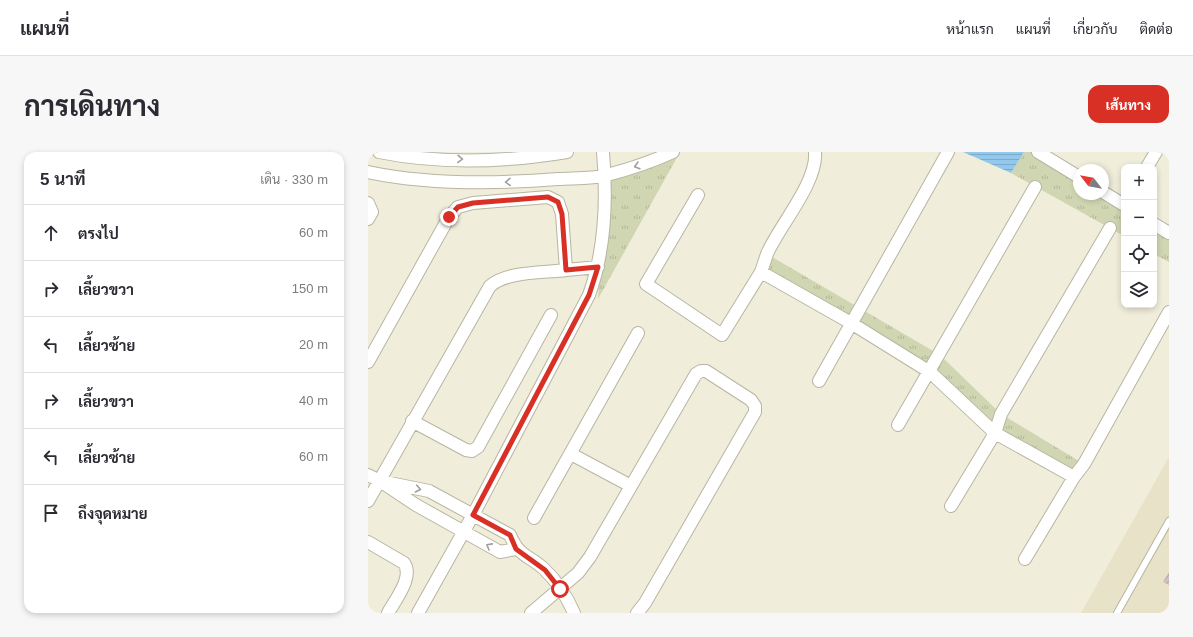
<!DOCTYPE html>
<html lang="th">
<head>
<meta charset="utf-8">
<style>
	body { margin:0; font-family:Helvetica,Sarabun,sans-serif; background:#f7f7f7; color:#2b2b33 }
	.controls { position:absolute; right:12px; top:12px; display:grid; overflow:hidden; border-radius:8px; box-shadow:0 2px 6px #0003 }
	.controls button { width:36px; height:36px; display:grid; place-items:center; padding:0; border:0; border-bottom:1px solid #e1e1e2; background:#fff; color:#2b2b33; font:20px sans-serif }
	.compass { position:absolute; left:705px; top:12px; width:36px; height:36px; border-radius:50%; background:#fff; box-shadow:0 2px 6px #0003; rotate:301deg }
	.stop { position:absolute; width:12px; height:12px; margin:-9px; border:3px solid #d93025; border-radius:50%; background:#fff }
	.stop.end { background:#d93025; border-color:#fff; box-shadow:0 1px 4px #0008 }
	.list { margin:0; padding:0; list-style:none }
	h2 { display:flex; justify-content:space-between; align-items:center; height:52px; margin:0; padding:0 16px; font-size:17px }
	h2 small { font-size:13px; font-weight:400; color:#7c7c81 }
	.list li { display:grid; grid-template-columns:26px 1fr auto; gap:12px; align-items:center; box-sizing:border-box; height:56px; padding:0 16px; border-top:1px solid #e1e1e2 }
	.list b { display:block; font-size:15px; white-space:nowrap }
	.list em { font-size:13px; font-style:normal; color:#7c7c81 }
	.icon { flex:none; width:22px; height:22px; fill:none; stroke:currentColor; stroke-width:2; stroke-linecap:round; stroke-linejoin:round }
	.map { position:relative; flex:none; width:801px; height:461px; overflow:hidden; border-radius:12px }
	header { display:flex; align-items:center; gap:24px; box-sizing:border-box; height:56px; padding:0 20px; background:#fff; border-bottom:1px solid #e1e1e2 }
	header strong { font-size:19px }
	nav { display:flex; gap:22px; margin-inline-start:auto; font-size:14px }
	.intro { display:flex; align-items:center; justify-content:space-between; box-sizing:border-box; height:96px; padding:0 24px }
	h1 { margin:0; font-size:28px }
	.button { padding:10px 18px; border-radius:12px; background:#d93025; color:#fff; font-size:14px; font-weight:700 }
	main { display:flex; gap:24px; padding:0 24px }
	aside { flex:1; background:#fff; border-radius:12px; box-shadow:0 2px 6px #0003 }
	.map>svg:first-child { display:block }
	.built { fill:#e7e2c8 }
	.park { fill:url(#park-tufts) }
	.water { fill:url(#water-rules) }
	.building { fill:url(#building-hatch) }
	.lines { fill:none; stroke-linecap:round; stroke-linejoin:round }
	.service-casing { stroke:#b8b5a3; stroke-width:8 }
	.minor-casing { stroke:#b8b5a3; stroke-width:14 }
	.service { stroke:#fff; stroke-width:6 }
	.minor { stroke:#fff; stroke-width:12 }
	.oneway { stroke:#9f9f9d }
	.route { stroke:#d93025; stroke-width:5 }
</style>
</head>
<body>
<header>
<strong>แผนที่</strong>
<nav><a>หน้าแรก</a><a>แผนที่</a><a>เกี่ยวกับ</a><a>ติดต่อ</a></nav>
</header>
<div class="intro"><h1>การเดินทาง</h1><a class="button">เส้นทาง</a></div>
<main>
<aside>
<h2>5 นาที<small>เดิน · 330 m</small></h2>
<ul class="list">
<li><svg class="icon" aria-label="ahead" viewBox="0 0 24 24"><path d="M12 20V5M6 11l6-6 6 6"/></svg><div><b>ตรงไป</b></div><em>60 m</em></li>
<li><svg class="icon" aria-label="right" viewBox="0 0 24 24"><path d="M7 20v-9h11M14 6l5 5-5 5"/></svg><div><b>เลี้ยวขวา</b></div><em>150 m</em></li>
<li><svg class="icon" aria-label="left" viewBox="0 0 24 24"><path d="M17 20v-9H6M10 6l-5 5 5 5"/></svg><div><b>เลี้ยวซ้าย</b></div><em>20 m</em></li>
<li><svg class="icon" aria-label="right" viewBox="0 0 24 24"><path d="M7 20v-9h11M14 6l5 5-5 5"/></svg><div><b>เลี้ยวขวา</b></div><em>40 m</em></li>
<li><svg class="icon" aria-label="left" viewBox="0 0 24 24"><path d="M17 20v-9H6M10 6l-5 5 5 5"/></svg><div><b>เลี้ยวซ้าย</b></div><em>60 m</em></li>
<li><svg class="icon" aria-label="arrive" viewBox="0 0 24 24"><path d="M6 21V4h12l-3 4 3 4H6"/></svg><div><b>ถึงจุดหมาย</b></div></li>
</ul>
</aside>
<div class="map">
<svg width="801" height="461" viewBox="0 0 801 461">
	<defs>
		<pattern id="park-tufts" width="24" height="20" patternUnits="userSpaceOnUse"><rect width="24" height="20" fill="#d0d6b1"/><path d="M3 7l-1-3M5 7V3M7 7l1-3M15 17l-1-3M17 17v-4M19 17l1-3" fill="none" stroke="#b2b697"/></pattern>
		<pattern id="water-rules" width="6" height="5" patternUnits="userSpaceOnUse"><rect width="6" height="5" fill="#93c8ed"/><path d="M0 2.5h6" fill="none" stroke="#7eabca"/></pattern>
		<pattern id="building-hatch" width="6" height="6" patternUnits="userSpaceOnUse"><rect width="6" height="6" fill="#d4bebd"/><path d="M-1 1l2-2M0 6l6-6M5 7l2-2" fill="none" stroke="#b5a2a1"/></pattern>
	</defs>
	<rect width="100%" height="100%" fill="#f0edda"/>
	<path class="built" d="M801,305V461H713Z"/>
	<path class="park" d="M302,0H312L230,147L237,23Z
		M656,0H668L711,26V42H735L756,54V84L643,21Z
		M786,73L801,82V110L786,102Z
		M399,102L572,203L633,262L716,312L706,325L627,281L562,220L393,120Z"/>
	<path class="water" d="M595,0H656L643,21Z"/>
	<path class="building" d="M801,420V433L795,430Z"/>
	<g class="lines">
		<g class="service-casing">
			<path id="service" d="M749,461L801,369"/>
		</g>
		<g class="minor-casing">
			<path id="minor" d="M11,0C71,12 138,10 199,0
				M447,0C450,30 411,74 399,102C397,108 395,114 393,120L483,171L562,220L627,281L706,325
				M670,0L711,25
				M779,15L788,0
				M0,20C62,33 127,32 190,27C206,26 224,27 239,23C262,17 283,10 305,0
				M735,40L756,53
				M330,43L278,132L354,183L393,120
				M0,51L4,60L0,67
				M786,72L801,81
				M198,118L230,115
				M0,210L81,65L90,55L105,51L180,45L190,50L194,62L198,118C175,121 139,119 122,134L0,349
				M451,229L580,0
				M44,269L98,298L104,299L110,295L183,163
				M530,273L667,35
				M203,302L263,334
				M0,323L12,329L48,353L132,400L148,397
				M12,329L61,339L142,383C151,405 161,403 176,417C189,429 199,445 206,461
				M583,354L627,281L633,262L742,76
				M166,366L270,181
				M0,390L36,411C46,425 27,448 20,461
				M657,407L706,325L716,312L801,160
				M50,461L105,363L221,143C237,99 239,47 235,0
				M163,461L210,421L222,405L328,222L333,219H338L383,248L387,254V260L277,451L269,461"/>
		</g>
		<use href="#service" class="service"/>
		<use href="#minor" class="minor"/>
	</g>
	<defs><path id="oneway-chevron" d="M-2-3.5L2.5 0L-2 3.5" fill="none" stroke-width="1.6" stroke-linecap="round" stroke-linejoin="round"/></defs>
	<g class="oneway">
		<use href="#oneway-chevron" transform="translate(92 7) rotate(2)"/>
		<use href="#oneway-chevron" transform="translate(269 14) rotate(164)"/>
		<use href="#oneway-chevron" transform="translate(140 30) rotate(179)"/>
		<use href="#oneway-chevron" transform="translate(50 337) rotate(12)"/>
		<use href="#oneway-chevron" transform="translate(121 394) rotate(-151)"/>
	</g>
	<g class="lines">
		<path class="route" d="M81,65L90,55L105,51L180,45L190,50L194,62L198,118L230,115L221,143L105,363L142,383L148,397L177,418L192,437"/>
	</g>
</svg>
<div class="controls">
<button>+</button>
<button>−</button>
<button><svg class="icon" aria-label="locate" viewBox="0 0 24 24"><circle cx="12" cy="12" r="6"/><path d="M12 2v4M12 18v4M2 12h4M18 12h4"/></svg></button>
<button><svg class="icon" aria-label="layers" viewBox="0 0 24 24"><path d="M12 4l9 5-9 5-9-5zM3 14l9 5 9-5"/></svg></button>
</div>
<svg class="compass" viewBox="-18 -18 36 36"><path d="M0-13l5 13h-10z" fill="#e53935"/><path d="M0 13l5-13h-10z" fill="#7c7c81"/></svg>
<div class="stop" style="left:192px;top:437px"></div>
<div class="stop end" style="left:81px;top:65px"></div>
</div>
</main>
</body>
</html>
